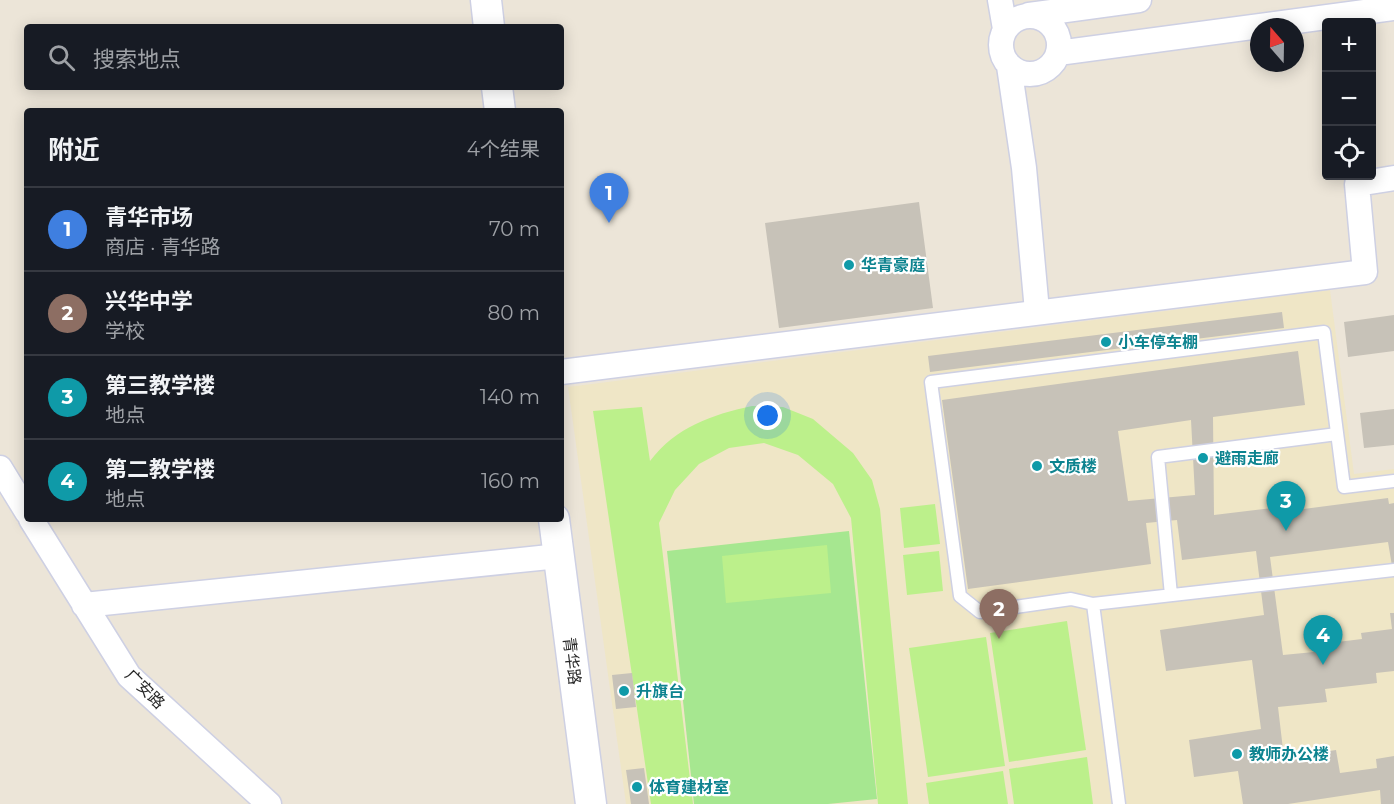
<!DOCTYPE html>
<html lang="zh">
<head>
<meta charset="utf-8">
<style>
	body { margin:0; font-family:Montserrat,"Noto Sans SC",sans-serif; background:#242831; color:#f1f3f6 }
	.controls { position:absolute; right:18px; top:18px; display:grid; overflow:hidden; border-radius:6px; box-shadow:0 3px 15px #0003 }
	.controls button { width:54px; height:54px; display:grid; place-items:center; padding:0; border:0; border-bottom:2px solid #363941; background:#171b24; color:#f1f3f6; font:30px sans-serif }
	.compass { position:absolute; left:1250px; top:18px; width:54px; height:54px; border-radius:50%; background:#171b24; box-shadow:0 3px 15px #0003; rotate:340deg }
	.you { position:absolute; left:768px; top:416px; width:21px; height:21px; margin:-15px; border:4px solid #fff; border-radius:50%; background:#1a73e8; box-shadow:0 0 0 9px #1a73e833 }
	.badge { display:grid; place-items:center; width:39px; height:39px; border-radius:50%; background:#9ba5fa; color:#fff; font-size:20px; font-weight:700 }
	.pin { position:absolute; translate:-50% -50px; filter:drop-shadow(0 2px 3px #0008) }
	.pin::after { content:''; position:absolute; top:32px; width:21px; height:18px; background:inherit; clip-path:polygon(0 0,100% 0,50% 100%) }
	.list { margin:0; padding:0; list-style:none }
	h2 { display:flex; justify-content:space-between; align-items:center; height:78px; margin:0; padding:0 24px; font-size:26px }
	h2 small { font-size:20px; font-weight:400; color:#9ea1a6 }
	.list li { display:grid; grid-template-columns:39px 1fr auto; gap:18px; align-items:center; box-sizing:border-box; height:84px; padding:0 24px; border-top:2px solid #363941 }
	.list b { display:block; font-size:22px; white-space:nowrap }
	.list p { margin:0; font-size:20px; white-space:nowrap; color:#9ea1a6 }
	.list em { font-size:20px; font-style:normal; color:#9ea1a6 }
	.icon { flex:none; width:33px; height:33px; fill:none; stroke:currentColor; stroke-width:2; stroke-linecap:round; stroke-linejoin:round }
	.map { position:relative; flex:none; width:1394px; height:804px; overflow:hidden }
	.search { position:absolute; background:#171b24; box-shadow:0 3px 15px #0003; left:24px; top:24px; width:540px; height:66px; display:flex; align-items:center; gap:15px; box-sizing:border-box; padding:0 21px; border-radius:6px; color:#9ea1a6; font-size:22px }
	.panel { position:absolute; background:#171b24; box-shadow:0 3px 15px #0003; left:24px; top:108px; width:540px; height:414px; border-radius:6px }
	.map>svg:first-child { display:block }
	.education { fill:#efe6c6 }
	.green { fill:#a6e790 }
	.pitch { fill:#bcf08b }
	.building { fill:#c7c2b8; fill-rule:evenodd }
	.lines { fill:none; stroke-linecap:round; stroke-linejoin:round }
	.service-casing { stroke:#ced0e3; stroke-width:15 }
	.minor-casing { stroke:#ced0e3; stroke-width:27 }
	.tertiary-casing { stroke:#ced0e3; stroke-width:33 }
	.service { stroke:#fff; stroke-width:12 }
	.minor { stroke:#fff; stroke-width:24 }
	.tertiary { stroke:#fff; stroke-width:30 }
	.culture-dot { fill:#0f9aa8; stroke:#fff; stroke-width:2 }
	.labels { text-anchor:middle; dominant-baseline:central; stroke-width:4.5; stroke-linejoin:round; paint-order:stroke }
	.culture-label { font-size:16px; font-weight:bold; fill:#0d838f; stroke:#fff; text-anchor:start }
	.street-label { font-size:16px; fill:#282828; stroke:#fff }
</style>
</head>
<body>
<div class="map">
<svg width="1394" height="804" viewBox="0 0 1394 804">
	<rect width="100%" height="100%" fill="#ece5d8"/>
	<path class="education" d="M1330,290L1354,474L1394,469V804H626L568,387Z"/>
	<path class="green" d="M849,531L877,799L828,804H694L667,551Z"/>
	<path class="pitch" d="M752,406L783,407L813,419L853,453L872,480L880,509L908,804H878L851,518L833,484L798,455L764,443L729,448L699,464L675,490L659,523L693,804H651L593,411L642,407L650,461C676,427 711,415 752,406Z
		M935,504L940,544L904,548L900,508Z
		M827,545L831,593L726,603L722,556Z
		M939,551L943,591L907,595L903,555Z
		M1067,621L1086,750L1009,762L990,633Z
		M986,637L1005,766L928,777L909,648Z
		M1087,757L1093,804H1014L1009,769Z
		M1003,771L1008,804H929L926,783Z"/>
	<path class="building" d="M919,202L933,308L779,328L765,223Z
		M1282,312L1284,328L930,372L928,356Z
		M1394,315V351L1348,357L1344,322Z
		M1298,351L1305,405L1213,417L1214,515L1273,508V513L1388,498L1389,504L1394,503V578L1388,542L1270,557L1283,655L1314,652L1313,645L1362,639L1361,633L1392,629L1390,613H1394V671L1376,673L1377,683L1325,689L1327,702L1278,707L1284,758L1336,750L1340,773L1377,768L1376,759L1394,756V804H1381L1380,790L1288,804H1243L1238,771L1194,777L1189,740L1261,729L1252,660L1166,671L1160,630L1264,615L1256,551L1182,560L1177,520L1146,523L1151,564L968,589L942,400ZM1191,420L1195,495L1128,501L1118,431Z
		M1394,409V445L1364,448L1360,413Z
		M632,673L636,707L616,709L612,675Z
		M644,768L649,804H631L626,770Z"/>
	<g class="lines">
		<g class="service-casing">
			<path id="service" d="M1171,595L1158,457L1337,434
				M1093,604L1394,570
				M1119,804L1093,604L1071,599L980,612L960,596L931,382L1324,332L1344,487L1394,481"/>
		</g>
		<g class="minor-casing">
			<path id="minor" d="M1000,0L1005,29
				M1029,15L1139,0
				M1001 45a29 29 0 1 1 58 0a29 29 0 1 1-58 0Z
				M1058,53L1394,8
				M1009,66L1024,168L1037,311
				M561,372L1365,272L1357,184L1394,178
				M0,468L27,512
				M31,519L129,676L269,804
				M84,605L559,556"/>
		</g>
		<g class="tertiary-casing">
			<path id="tertiary" d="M486,0L489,27
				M497,87L500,111
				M554,519L591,804"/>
		</g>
		<use href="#service" class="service"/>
		<use href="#minor" class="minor"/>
		<use href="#tertiary" class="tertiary"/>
	</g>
	<g class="culture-dot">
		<circle cx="849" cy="265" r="6"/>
		<circle cx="1106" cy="342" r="6"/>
		<circle cx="1203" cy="458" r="6"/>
		<circle cx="1037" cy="466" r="6"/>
		<circle cx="624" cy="691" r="6"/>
		<circle cx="1237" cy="754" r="6"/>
		<circle cx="637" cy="787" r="6"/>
	</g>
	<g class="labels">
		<g class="culture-label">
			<text x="861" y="265">华青豪庭</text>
			<text x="1118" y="342">小车停车棚</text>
			<text x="1215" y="458">避雨走廊</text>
			<text x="1049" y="466">文质楼</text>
			<text x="636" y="691">升旗台</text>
			<text x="1249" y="754">教师办公楼</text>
			<text x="649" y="787">体育建材室</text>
		</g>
		<g class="street-label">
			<text transform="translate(572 661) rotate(83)">青华路</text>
			<text transform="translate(145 689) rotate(45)">广安路</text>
		</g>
	</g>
</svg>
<div class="controls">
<button>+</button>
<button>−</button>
<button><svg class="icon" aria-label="locate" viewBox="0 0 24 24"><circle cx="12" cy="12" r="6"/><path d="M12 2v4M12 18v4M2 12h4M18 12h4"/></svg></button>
</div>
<svg class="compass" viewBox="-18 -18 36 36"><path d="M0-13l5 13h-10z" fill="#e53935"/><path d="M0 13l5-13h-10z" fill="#9ea1a6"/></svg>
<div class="you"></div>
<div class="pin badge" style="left:609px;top:223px;background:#3f7fe0">1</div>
<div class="pin badge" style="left:999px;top:639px;background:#8d6e63">2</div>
<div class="pin badge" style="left:1286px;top:531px;background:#0f9aa8">3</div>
<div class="pin badge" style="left:1323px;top:665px;background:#0f9aa8">4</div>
<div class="search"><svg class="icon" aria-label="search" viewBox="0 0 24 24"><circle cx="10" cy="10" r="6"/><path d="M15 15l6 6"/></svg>搜索地点</div>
<section class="panel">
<h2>附近<small>4个结果</small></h2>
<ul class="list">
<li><span class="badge" style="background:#3f7fe0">1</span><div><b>青华市场</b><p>商店 · 青华路</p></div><em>70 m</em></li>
<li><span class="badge" style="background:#8d6e63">2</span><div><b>兴华中学</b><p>学校</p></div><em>80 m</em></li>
<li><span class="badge" style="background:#0f9aa8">3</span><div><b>第三教学楼</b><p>地点</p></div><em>140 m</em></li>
<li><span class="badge" style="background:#0f9aa8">4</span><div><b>第二教学楼</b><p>地点</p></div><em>160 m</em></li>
</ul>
</section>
</div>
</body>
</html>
